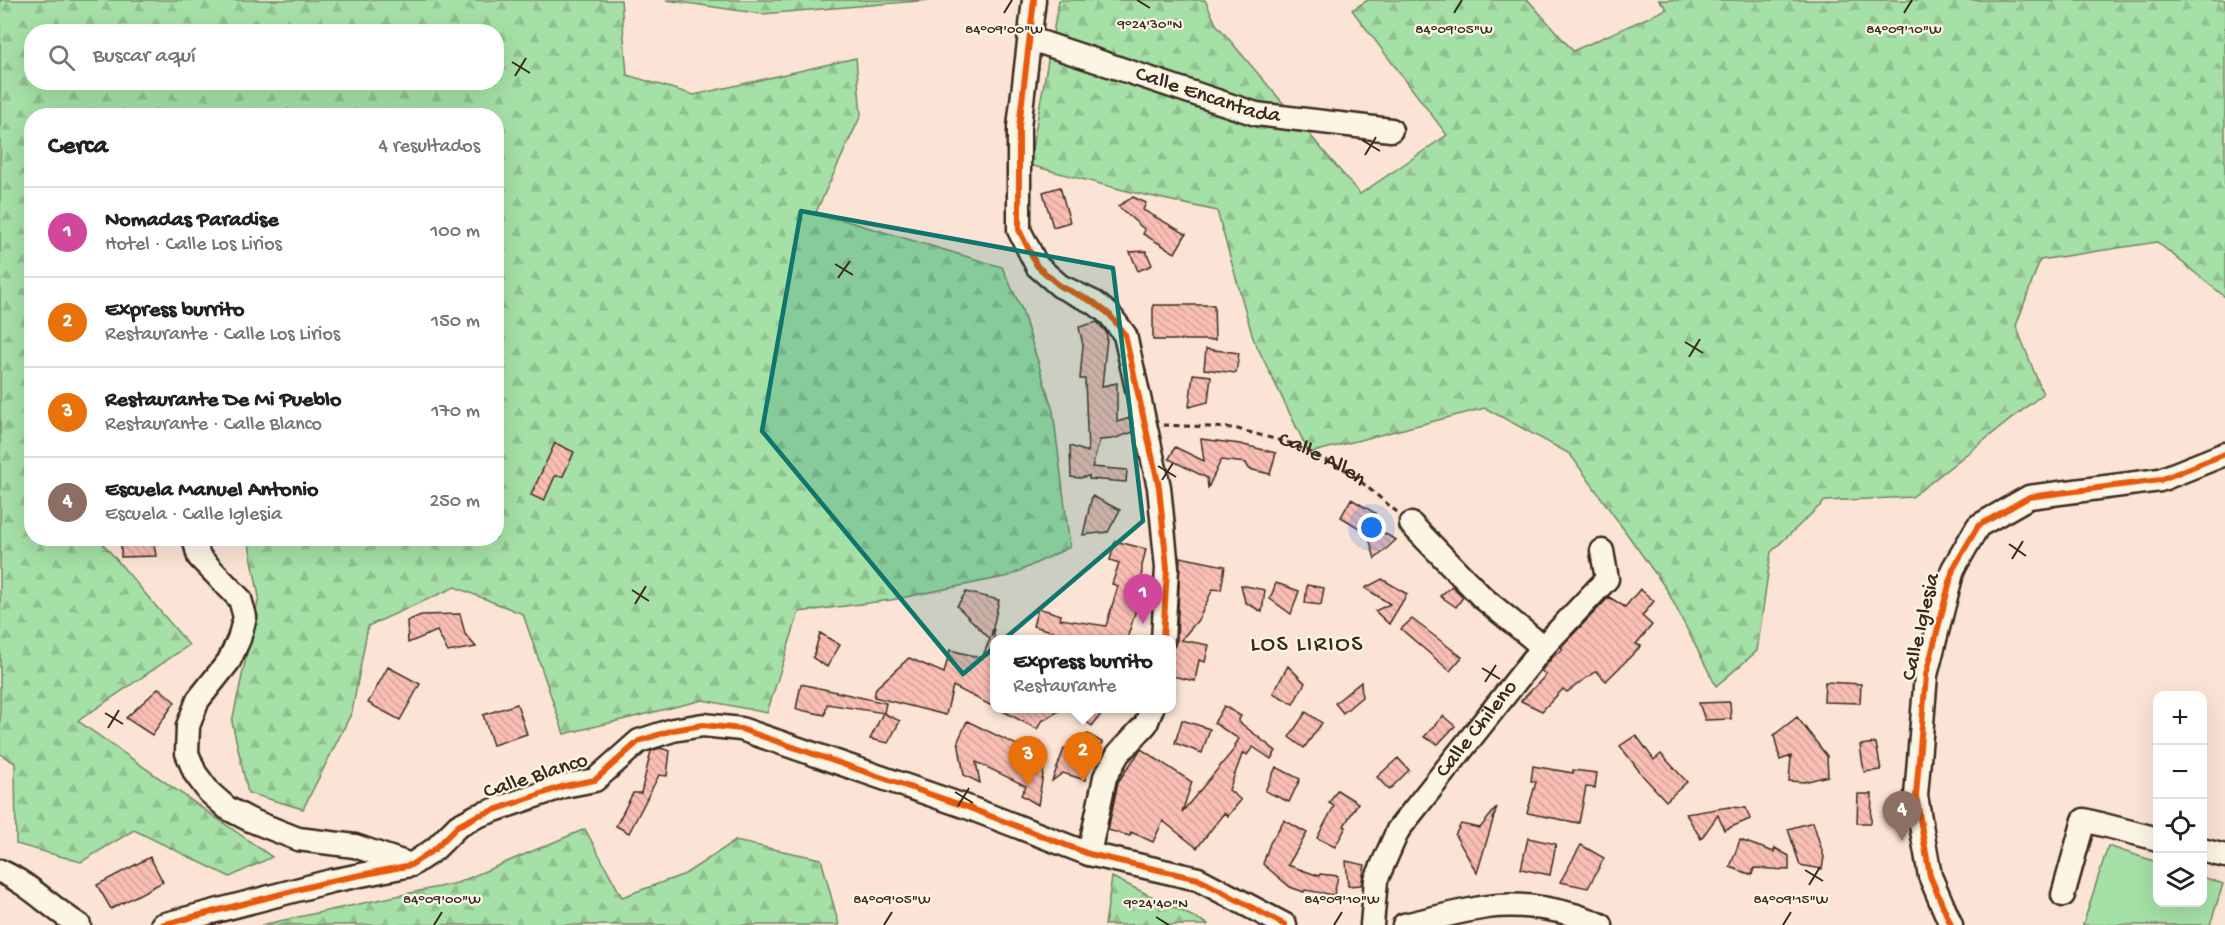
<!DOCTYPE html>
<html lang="es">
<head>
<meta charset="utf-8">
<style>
	body { margin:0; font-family:"Gochi Hand",sans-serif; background:#f6f6f6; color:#222 }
	.controls { position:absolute; right:18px; bottom:18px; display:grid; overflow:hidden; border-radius:12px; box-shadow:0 6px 24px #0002 }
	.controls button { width:54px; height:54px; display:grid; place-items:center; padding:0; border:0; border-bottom:2px solid #e0e0e0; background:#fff; color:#222; font:30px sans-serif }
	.you { position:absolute; left:1372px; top:528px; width:21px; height:21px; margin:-15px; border:4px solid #fff; border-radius:50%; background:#1a73e8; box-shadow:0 0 0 9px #1a73e833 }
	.badge { display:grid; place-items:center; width:39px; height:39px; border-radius:50%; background:#2563eb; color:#fff; font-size:20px; font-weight:700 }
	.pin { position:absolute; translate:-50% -50px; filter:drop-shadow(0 2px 3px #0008) }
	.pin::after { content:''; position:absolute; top:32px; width:21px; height:18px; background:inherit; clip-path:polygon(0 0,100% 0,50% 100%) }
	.popup { position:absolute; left:990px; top:635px; width:186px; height:78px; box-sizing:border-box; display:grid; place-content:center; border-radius:12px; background:#fff; filter:drop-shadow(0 2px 4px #0005); font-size:20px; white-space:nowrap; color:#767676 }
	.popup b { font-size:22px; color:#222 }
	.popup::after { content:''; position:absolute; left:50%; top:100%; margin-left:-12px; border:12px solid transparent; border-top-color:#fff }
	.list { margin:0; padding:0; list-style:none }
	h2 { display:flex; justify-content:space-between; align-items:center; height:78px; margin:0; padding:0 24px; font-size:26px }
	h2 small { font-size:20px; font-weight:400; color:#767676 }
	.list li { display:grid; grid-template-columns:39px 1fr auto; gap:18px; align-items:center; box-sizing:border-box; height:90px; padding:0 24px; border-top:2px solid #e0e0e0 }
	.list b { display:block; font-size:22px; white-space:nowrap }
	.list p { margin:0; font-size:20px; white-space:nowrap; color:#767676 }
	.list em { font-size:20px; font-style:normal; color:#767676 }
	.icon { flex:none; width:33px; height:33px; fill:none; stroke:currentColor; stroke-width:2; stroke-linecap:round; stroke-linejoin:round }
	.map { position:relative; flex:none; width:2225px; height:925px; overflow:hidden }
	.search { position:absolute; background:#fff; box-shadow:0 6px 24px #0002; left:24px; top:24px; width:480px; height:66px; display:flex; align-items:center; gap:15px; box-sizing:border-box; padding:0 21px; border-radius:24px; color:#767676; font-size:22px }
	.panel { position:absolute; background:#fff; box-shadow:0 6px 24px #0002; left:24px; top:108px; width:480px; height:438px; border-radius:24px }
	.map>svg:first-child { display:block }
	.forest { fill:url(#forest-firs); stroke:#708562; stroke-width:1.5; fill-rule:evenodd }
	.pitch { fill:#a5e0a6; stroke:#708562; stroke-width:1.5 }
	.building { fill:url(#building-back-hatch); stroke:#3b2a1e; stroke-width:1.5 }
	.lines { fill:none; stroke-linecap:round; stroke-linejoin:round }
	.minor-casing { stroke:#3b2a1e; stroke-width:27 }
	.path { stroke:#3b2a1e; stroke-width:3; stroke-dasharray:6 4.5; stroke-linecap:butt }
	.minor { stroke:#fcf5e5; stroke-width:22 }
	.cycleway-casing { stroke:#fcf5e5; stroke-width:10 }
	.cycleway { stroke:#e8590c; stroke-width:6 }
	.marked { fill:#0f766e; fill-opacity:0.2; stroke:#0f766e; stroke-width:4.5; stroke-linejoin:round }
	.ticks { fill:none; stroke:#3b2a1e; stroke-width:2 }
	.labels { text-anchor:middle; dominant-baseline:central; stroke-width:4.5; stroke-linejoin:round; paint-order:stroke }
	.street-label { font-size:22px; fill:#3b2a1e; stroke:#fcf5e5 }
	.neighbourhood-label { font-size:24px; letter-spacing:1.5px; fill:#3b2a1e; stroke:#fcf5e5 }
	.ticks-label { font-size:15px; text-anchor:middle; fill:#3b2a1e; stroke:#fcf5e5; stroke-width:4.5; stroke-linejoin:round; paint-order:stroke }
</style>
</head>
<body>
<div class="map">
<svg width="2225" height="925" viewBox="0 0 2225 925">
	<defs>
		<pattern id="forest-firs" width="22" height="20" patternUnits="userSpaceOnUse" patternTransform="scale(1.5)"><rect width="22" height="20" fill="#a5e0a6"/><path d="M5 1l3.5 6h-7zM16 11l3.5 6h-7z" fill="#8fc08e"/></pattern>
		<pattern id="building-back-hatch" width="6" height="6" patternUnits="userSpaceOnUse" patternTransform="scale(1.5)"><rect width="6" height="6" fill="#f9beb4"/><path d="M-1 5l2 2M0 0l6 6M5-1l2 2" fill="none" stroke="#d6a39a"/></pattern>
	</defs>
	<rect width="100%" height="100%" fill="#fbe4d6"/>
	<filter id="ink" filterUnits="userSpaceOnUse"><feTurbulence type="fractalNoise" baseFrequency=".0167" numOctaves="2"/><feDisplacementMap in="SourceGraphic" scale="12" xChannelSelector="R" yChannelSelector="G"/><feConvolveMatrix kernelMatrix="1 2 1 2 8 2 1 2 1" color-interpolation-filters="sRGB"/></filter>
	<g filter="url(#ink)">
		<path class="forest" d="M0,0H621L627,75L694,95L856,58L861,115L816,212L1002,267L1022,310L1053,411L1070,547L1009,576L891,600L799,612L767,713L703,700L564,734L523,614L455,587L368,626L352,712L303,809L248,793L232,722L259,597L248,539L496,538V116H32V538L99,539L189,645L78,721L272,857L230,877L134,830L81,862L16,844L15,763L0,754ZM32,32H496V82H32Z
			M666,0H930L762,14Z
			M1059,0H1205L1216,24L1360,194L1447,135L1352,10L1368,0H1528L1573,51L1667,9L1659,0H2225V297L2157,242L2040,260L2016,326L2043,394L1912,497L1825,501L1771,552L1757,651L1716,686L1667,590L1570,454L1485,408L1309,453L1253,338L1217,211L1123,190L1029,165Z
			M585,829L622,897L685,874L735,841L821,859L839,925H261L457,883Z
			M1112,877L1208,924L1207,925H1105Z"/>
		<path class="pitch" d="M2108,846L2157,862L2158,902H2202L2203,877L2223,884L2210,925H2083Z"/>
		<path class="building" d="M1060,187L1070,222L1053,227L1043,192Z
			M1133,197L1146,203L1143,210L1186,234L1175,253L1143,234L1145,230L1118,206Z
			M1146,251L1152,265L1138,271L1130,252Z
			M1153,305H1214L1215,340H1153Z
			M1097,322L1106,332L1107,338L1102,386L1117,383V422L1130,418L1133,432L1113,439L1100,440L1092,467L1127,470L1126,482L1089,479V476L1080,478L1071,477L1070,446L1088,452L1085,379H1080L1083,345L1079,327Z
			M1206,349L1239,353L1236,373L1204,369Z
			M1193,374L1211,376L1208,402L1189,407Z
			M1201,439L1240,444L1276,453L1270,474L1249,469L1246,463L1221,460L1208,488L1207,478L1169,459L1175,447L1204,461Z
			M555,443L574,452L563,476H555L544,501L531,495Z
			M1092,496L1120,510L1108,532L1083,535Z
			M1351,499L1375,513L1368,524L1396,540L1375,559L1366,528L1364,531L1341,517Z
			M121,538H153L156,556L121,557Z
			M1115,541L1146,549L1142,566L1141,593L1127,639H1062L1065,635L1033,626L1038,608L1061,615L1060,619L1106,626L1118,586L1112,584L1119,563L1110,560Z
			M1180,557L1225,566L1221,590L1213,589L1198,620L1181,640L1209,645L1205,662L1199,660L1195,681L1172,676V650L1177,640Z
			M1382,579L1407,594L1389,624L1375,611L1390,604L1365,588Z
			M1276,583L1299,591L1291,614L1270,599Z
			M1241,585L1265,590L1262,612L1245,602Z
			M1307,585L1324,588L1321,605L1305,603Z
			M1452,586L1463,597L1456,607L1440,596Z
			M1640,589L1654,601L1642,616L1652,625L1636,644L1641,646L1606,681L1596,671L1567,692L1563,689L1542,711L1521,701L1546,675L1541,671L1553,657L1563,649L1561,647L1609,597L1625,607Z
			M966,592L999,600L991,637L994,629V707L953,686L946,715L874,697L876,688L909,658L944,673L950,650L982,658L990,639L957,606Z
			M460,614L465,634L476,647L448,652L437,631L408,643L407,621L421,615Z
			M1412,619L1462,657L1450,671L1401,629Z
			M820,633L840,645L827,667L813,658Z
			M1288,666L1305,683L1293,704L1273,693Z
			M388,667L420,684L400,720L368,703Z
			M1361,682L1362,697L1343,713L1335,703Z
			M1825,682L1861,684L1860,703L1824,702Z
			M801,684L886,703L884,713L827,704L825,715L796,709Z
			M159,688L175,702L152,735L126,718Z
			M1730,702L1731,719L1705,720L1699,703Z
			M517,704L527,734L493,745L483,715Z
			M1224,706L1241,716L1238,721L1276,751L1271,759L1253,747L1247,755L1243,752L1229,790L1241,800L1228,816L1224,813L1197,848L1163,821L1153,842L1131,832L1130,836L1108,830L1118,782L1141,749L1192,782L1182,812L1236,747L1235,745L1239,739L1214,723Z
			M997,708H1064L1042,721L1037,729Z
			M1068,708H1106L1092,726Z
			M1306,712L1322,723L1304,748L1289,737Z
			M883,713L900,721L888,743L870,739Z
			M1443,716L1455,726L1438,744L1424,737Z
			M1797,717L1827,756L1828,776L1804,782L1789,781L1791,756L1780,760L1774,735Z
			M1182,720L1210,729L1202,753L1175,743Z
			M967,721L1027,750L1021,764L1035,772L1046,755L1038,805L1021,795L1026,786L976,762L980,783L964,775L958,741Z
			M1088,734L1103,743L1078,762L1090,766L1085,780L1063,773L1052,781L1064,749Z
			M1636,735L1654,760L1661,754L1687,782L1666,801L1643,776L1620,746Z
			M1876,743L1881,770L1864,772L1860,745Z
			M660,748L670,751L667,776L659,775L629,833L616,826L633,793H641L651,751Z
			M1398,758L1409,770L1389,790L1377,777Z
			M1533,766L1573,773V770L1597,773L1595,788L1586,787L1579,823L1527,813L1536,782L1531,781Z
			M1276,767L1300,779L1289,802L1265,791Z
			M1337,790L1358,803L1344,826L1346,827L1335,847L1317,838L1334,806L1329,803Z
			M1858,794H1872L1871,823H1857Z
			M1497,807L1477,873L1455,835L1461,824L1480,828Z
			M1729,807L1746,808L1750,819L1724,830L1718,815L1701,839L1686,814Z
			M1284,820L1307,833L1288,865L1319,876L1320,874L1338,876L1334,895L1305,890L1304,892L1290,887L1263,864L1270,843Z
			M1813,822L1824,857L1822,869L1800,865L1788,829Z
			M1528,838L1556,844L1550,875L1521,869Z
			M1740,840L1774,852L1775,848L1789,856V870L1754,868L1752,875L1730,867Z
			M1581,845L1604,858L1588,888L1560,882Z
			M150,857L163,882L111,909L97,885Z
			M1346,861L1365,865L1361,885L1348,886Z"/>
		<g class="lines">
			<g class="minor-casing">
				<g id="minor">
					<path d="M1034,0L1019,127V230L1037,266L1060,286L1095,303L1110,315L1125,335L1159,487L1167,568L1163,640"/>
					<path id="s2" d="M1031,39L1256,114L1391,130"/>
					<path d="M1411,524L1483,598L1543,647"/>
					<path d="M194,538L199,557L240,599L245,617L239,639L229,661L198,700L188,726L187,753L195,773L209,792L227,808L250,820L298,839L355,846L411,865"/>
					<path d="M2202,850L2225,856"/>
					<path d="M1089,854L1105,777L1118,754L1146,724L1152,708"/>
					<path d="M0,871C30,884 51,908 79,925"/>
					<path d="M2063,895L2084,820L2158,839"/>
					<path d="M162,925L331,881L411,865L435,849L458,826L477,816L564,786L595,780L639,741L673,730L703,725L741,729L967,807L1089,854L1198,879L1285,925"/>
					<path id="s3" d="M1372,925L1376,880L1398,830L1543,647L1607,579L1602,551"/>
					<path d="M1404,925C1432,919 1459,911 1487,907C1522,902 1569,910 1601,925"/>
					<path d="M1951,925L1930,876L1916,796L1926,675L1953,569L1978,526L2029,497L2160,480L2225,454"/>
				</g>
			</g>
			<path class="path" id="s1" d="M1163,425L1234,428L1293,444L1348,471L1397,512"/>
			<use href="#minor" class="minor"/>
			<g class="cycleway-casing">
				<path id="cycleway" d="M1034,0L1019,127V230L1037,266L1060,286L1095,303L1110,315L1125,335L1159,487L1167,568L1163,640
					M162,925L331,881L411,865L435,849L458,826L477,816L564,786L595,780L639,741L673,730L703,725L741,729L967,807L1089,854L1198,879L1285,925
					M1951,925L1930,876L1916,796L1926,675L1953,569L1978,526L2029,497L2160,480L2225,454"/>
			</g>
			<use href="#cycleway" class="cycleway"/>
		</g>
	</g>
	<path class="marked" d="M801,211L1113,268L1143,521L963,674L762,431Z"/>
	<path class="ticks" d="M1137,0L1150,8M1004,13L1012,0M1454,13L1462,0M1904,13L1912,0M512,62L530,73M515,76L526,58M1362,140L1380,151M1365,155L1376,137M835,264L853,275M838,278L850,261M1685,342L1703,353M1689,357L1700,339M1158,466L1176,477M1162,480L1173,463M2009,544L2026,556M2012,559L2023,541M632,590L649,601M635,604L646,586M1482,668L1500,679M1485,682L1496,665M105,713L123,724M108,728L119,710M955,792L973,803M958,806L969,788M1805,870L1823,881M1809,885L1820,867M1156,917L1169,925M434,925L442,912M884,925L892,912M1334,925L1342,912M1783,925L1791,912"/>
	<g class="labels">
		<g class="street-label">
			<text stroke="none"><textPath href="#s2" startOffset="186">Calle Encantada</textPath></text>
			<text stroke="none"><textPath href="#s1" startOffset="165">Calle Allen</textPath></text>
			<text transform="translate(1922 627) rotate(-77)">Calle Iglesia</text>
			<text stroke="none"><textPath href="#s3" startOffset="228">Calle Chileno</textPath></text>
			<text transform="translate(536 777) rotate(-18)">Calle Blanco</text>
		</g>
		<g class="neighbourhood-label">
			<text x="1307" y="645">LOS LIRIOS</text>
		</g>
	</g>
	<g class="ticks-label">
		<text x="1150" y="28">9°24'30"N</text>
		<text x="1004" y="33">84°09'00"W</text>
		<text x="1454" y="33">84°09'05"W</text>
		<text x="1904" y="33">84°09'10"W</text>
		<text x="442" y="903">84°09'00"W</text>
		<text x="892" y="903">84°09'05"W</text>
		<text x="1342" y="903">84°09'10"W</text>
		<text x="1791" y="903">84°09'15"W</text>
		<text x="1156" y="907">9°24'40"N</text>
	</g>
</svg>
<div class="controls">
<button>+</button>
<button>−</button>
<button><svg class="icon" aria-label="locate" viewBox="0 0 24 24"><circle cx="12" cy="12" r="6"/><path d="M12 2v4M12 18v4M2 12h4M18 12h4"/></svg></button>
<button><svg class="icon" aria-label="layers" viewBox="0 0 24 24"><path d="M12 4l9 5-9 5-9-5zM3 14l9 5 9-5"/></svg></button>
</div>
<div class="you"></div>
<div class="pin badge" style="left:1143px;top:624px;background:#d1479c">1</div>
<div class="pin badge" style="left:1083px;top:782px;background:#e8710a">2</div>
<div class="popup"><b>Express burrito</b>Restaurante</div>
<div class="pin badge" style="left:1028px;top:786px;background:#e8710a">3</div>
<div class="pin badge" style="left:1902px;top:841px;background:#8d6e63">4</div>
<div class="search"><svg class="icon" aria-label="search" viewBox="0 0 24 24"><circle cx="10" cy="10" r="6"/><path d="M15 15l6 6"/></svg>Buscar aquí</div>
<section class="panel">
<h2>Cerca<small>4 resultados</small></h2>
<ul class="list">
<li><span class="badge" style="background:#d1479c">1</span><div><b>Nomadas Paradise</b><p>Hotel · Calle Los Lirios</p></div><em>100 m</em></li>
<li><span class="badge" style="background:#e8710a">2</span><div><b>Express burrito</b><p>Restaurante · Calle Los Lirios</p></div><em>150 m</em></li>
<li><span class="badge" style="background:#e8710a">3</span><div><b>Restaurante De Mi Pueblo</b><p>Restaurante · Calle Blanco</p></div><em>170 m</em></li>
<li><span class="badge" style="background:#8d6e63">4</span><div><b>Escuela Manuel Antonio</b><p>Escuela · Calle Iglesia</p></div><em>250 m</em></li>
</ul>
</section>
</div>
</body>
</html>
